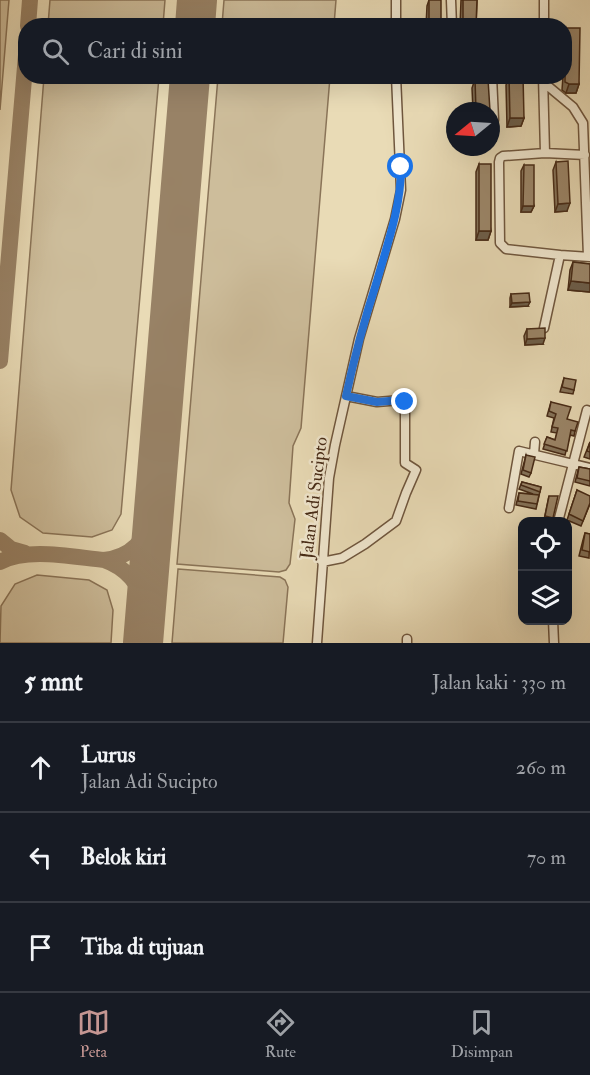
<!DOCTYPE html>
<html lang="id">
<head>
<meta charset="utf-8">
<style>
	body { margin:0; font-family:"IM FELL Double Pica",serif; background:#242831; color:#f1f3f6 }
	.controls { position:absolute; right:18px; bottom:18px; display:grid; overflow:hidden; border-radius:12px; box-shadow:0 6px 24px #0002 }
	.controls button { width:54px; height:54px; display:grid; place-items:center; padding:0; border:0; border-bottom:2px solid #363941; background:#171b24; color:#f1f3f6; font:30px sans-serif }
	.compass { position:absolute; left:446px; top:102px; width:54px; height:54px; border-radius:50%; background:#171b24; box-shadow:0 6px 24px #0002; rotate:252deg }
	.stop { position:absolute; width:18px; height:18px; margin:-14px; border:4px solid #1a73e8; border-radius:50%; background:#fff }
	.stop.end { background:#1a73e8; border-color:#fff; box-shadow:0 2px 6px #0008 }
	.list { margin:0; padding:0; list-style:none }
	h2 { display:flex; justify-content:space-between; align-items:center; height:78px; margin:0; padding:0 24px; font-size:26px }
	h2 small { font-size:20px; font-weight:400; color:#9ea1a6 }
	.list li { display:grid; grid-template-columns:39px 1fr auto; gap:18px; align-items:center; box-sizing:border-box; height:90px; padding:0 24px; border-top:2px solid #363941 }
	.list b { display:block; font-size:22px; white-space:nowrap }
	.list p { margin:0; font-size:20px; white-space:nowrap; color:#9ea1a6 }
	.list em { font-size:20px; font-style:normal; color:#9ea1a6 }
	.icon { flex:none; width:33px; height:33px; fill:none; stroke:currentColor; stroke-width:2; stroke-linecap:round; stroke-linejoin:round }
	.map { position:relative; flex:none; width:590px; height:643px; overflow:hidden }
	.search { position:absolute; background:#171b24; box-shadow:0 6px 24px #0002; left:18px; right:18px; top:18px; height:66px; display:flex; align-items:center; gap:15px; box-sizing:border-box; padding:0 21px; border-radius:24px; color:#9ea1a6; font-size:22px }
	.sheet { height:348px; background:#171b24 }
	nav { display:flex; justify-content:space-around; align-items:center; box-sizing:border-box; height:84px; border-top:2px solid #363941; background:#171b24; font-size:16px; color:#9ea1a6 }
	nav a { display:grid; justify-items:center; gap:3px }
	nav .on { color:#c59692 }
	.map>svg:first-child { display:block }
	.green { fill:#cdbd9b; stroke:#8a7458; stroke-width:1.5 }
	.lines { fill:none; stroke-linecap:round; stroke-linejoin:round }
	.taxiway { stroke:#988266; stroke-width:16 }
	.runway { stroke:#988266; stroke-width:40 }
	.minor-casing { stroke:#6f563e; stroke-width:11 }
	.minor { stroke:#f1e8d0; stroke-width:8 }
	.wall { fill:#85735a; stroke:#462a16; stroke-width:1.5 }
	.shaded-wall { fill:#6c5e4a; stroke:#462a16; stroke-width:1.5 }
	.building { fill:#9b8669; stroke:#462a16; stroke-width:1.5 }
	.route { stroke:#1a73e8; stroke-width:8 }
	.labels { text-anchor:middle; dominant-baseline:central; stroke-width:5; stroke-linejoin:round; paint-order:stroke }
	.street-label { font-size:18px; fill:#462a16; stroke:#f1e8d0 }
</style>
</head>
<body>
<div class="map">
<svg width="590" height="643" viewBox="0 0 590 643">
	<rect width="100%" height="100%" fill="#e9dbb6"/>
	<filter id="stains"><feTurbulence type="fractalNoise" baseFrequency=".00333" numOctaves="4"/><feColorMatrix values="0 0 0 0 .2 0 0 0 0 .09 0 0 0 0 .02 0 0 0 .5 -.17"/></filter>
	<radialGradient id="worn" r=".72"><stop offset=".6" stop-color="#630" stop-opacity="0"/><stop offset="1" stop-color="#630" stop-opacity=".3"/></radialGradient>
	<path class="green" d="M0,0H9L0,110Z
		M50,0H165L163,25H48Z
		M224,0H336L334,25H222Z
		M44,77H159L121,514L112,530L92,537L43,533L20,517L11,490Z
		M218,77H330L301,428L293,446L289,503L295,519L290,564L286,570L279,572L177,564Z
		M178,569L280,577L285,580L288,587L283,643H172Z
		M37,575L89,580L107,590L113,610L111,643H0L1,606L15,584Z"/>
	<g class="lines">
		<path class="taxiway" d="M28,26L30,0
			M0,361L26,55
			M0,540L11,549L25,553
			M104,560C127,568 140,584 146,607
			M0,562C27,547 73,557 104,560C132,557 145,540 154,515"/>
		<path class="runway" d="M195,26L197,0
			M143,643L190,76"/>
		<g class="minor-casing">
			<path id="minor" d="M451,0L452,26
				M396,26V0
				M544,26V0
				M492,76L494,120
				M543,76L545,153L503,156L500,158L499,162L500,243L506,249L560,255
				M543,82L573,107L583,123L588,256
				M545,153L585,155
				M544,328L560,255L590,257
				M534,454L535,442
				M509,508L519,451L590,468
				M558,522L587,410
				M322,562L342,558L365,544L396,521L406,493L416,470L405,463V402L401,400L377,402L346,396
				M553,620L554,643
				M317,643L329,478L335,445L359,339L395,219L401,190L396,76
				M407,643V639"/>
		</g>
		<use href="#minor" class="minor"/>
	</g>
	<path class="wall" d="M429,0L441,26H426L427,6Z
		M461,0H477L476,26H460Z
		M566,28L579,84L576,93H566L562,90L563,76H564V33Z
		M509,76L524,118L521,126L507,127L506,85Z
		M475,79L490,111H473L472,88Z
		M556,162L567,211L555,212L553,170Z
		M479,164L491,231L488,240H476V172Z
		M524,165L534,206L531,212H521V171Z
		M573,262L590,264V292L568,290L570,270Z
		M511,294L528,306L510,307V298Z
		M527,329L543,344L525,345L524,336Z
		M564,378L574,390L573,394L560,392Z
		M551,402L567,419L575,431L574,436L570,435L565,455L543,449L547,437L555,440L557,433L551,432L554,418L547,416Z
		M590,442V459L584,457Z
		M526,455L531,473L529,477L521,474Z
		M579,467L590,469V486L575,482Z
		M522,482L541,487L536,509L516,505L519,493L533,494L519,489Z
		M577,490L590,504L581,526L567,520Z
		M549,496L553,518L552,522L544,520Z
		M585,533L590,534L589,558L579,556L583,540Z"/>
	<path class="shaded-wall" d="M569,84H579L576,93H566Z
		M510,118H524L521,126L507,127Z
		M570,203L567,211L555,212L558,204Z
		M523,206H534L531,212H521Z
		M479,231H491L488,240H476Z
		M571,281L590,283V292L568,290Z
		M530,302L528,306L510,307L512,303Z
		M545,338L543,344L525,345L527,339Z"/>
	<path class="building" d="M429,0H441V26H429Z
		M463,0H477L476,26H463Z
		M566,28H580L579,84H569L565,82Z
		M509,76H523L524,118H510Z
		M475,79H488L490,111H476Z
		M568,161L570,203L558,204L556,162Z
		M479,164H491V231H479Z
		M524,165H534V206H523Z
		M573,262L590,264V283L571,281Z
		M529,293L530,302L512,303L511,294Z
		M545,328V338L527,339V329Z
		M564,378L576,380L574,390L562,387Z
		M551,402L571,407L567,419L578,422L575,431L571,430L567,451L544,444L547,437L555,440L558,428L552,427L556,414L549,411Z
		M590,442V452L587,451Z
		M526,455L535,457L531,473L523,470Z
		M579,467L590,469V481L577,478Z
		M522,482L541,487L540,492L521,485Z
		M577,490L590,496V503L583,521L569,514Z
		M519,493L539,495L537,504L518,501Z
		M549,496H558L553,518L545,516Z
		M585,533L590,534V552L582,550Z"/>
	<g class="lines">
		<path class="route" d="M401,167C401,208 387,245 376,284C364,321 354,359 346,396L377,402L401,400L405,402"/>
	</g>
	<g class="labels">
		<g class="street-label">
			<text transform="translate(314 498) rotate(-83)">Jalan Adi Sucipto</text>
		</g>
	</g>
	<rect width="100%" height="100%" filter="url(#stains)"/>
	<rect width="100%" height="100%" fill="url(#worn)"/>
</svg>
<div class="controls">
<button><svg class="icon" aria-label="locate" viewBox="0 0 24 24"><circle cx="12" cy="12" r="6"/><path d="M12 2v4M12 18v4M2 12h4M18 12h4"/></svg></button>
<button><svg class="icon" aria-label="layers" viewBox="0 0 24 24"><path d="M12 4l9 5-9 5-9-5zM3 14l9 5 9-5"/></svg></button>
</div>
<svg class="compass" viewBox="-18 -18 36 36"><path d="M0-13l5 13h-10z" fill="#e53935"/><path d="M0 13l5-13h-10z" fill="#9ea1a6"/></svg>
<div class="stop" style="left:401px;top:167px"></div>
<div class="stop end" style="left:405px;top:402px"></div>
<div class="search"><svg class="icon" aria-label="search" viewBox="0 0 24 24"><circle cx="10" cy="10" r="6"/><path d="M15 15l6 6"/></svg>Cari di sini</div>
</div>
<section class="sheet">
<h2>5 mnt<small>Jalan kaki · 330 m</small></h2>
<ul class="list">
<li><svg class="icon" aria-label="ahead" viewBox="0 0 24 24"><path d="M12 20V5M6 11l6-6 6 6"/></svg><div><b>Lurus</b><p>Jalan Adi Sucipto</p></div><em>260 m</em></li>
<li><svg class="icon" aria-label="left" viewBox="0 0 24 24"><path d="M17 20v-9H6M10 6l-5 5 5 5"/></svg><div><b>Belok kiri</b></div><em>70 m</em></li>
<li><svg class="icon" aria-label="arrive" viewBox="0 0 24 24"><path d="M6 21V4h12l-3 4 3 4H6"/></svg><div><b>Tiba di tujuan</b></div></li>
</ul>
</section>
<nav>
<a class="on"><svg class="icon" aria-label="map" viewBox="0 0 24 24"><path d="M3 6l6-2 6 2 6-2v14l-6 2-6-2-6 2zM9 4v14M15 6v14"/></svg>Peta</a>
<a><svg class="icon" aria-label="directions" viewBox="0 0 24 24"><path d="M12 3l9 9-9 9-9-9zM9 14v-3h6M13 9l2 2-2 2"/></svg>Rute</a>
<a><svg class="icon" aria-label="saved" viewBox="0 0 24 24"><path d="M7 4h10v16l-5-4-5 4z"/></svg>Disimpan</a>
</nav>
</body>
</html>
